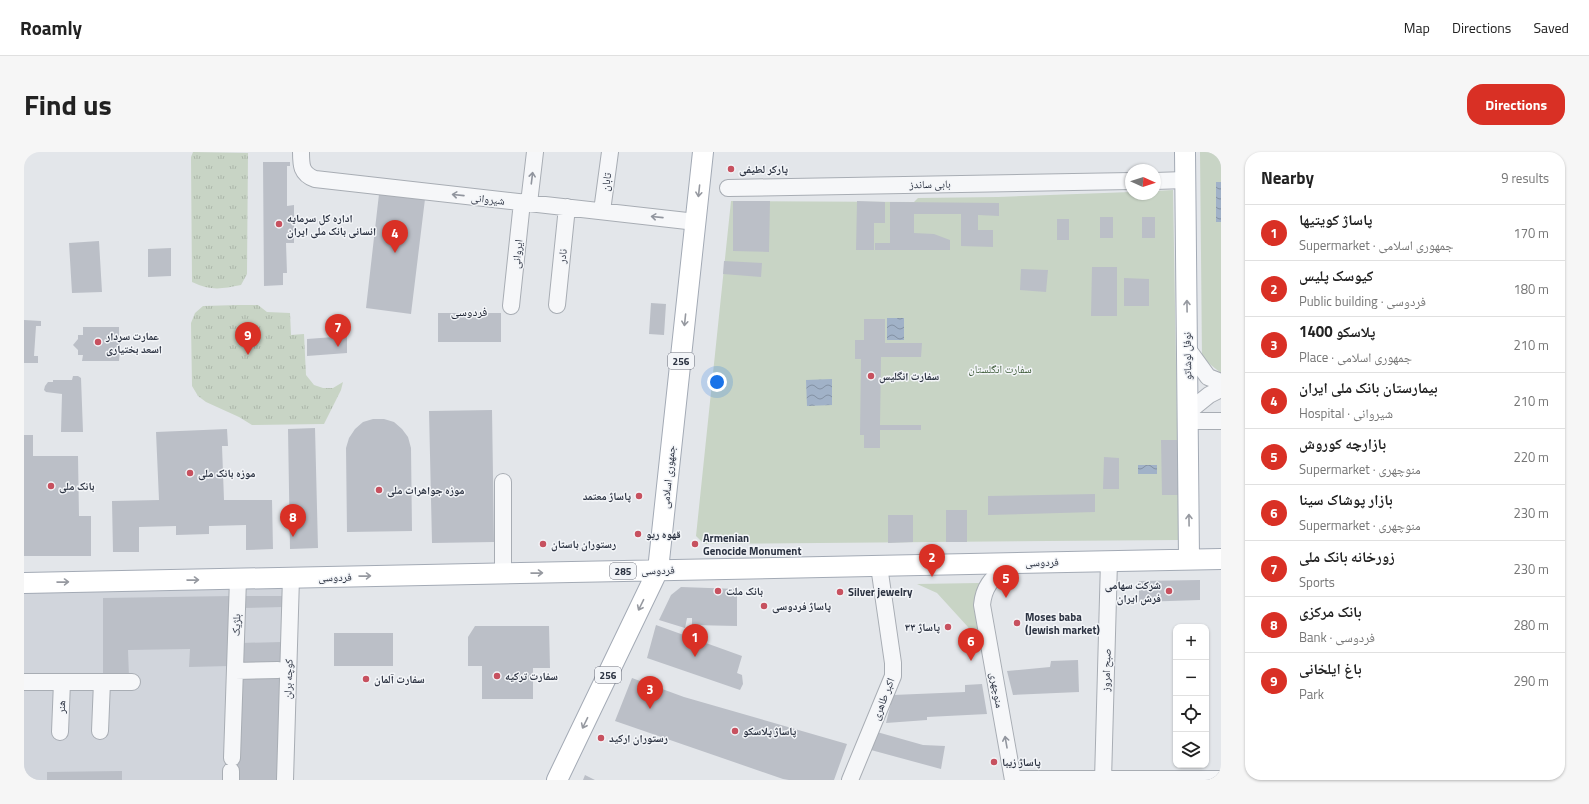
<!DOCTYPE html>
<html lang="en">
<head>
<meta charset="utf-8">
<style>
	body { margin:0; font-family:"Titillium Web","Noto Naskh Arabic",sans-serif; background:#f6f6f6; color:#222 }
	.controls { position:absolute; right:12px; bottom:12px; display:grid; overflow:hidden; border-radius:8px; box-shadow:0 1px 3px #0004 }
	.controls button { width:36px; height:36px; display:grid; place-items:center; padding:0; border:0; border-bottom:1px solid #e0e0e0; background:#fff; color:#222; font:20px sans-serif }
	.compass { position:absolute; left:1101px; top:12px; width:36px; height:36px; border-radius:50%; background:#fff; box-shadow:0 1px 3px #0004; rotate:93deg }
	.you { position:absolute; left:693px; top:230px; width:14px; height:14px; margin:-10px; border:3px solid #fff; border-radius:50%; background:#1a73e8; box-shadow:0 0 0 6px #1a73e833 }
	.badge { display:grid; place-items:center; width:26px; height:26px; border-radius:50%; background:#d93025; color:#fff; font-size:13px; font-weight:700 }
	.pin { position:absolute; translate:-50% -33px; filter:drop-shadow(0 1px 2px #0008) }
	.pin::after { content:''; position:absolute; top:21px; width:14px; height:12px; background:inherit; clip-path:polygon(0 0,100% 0,50% 100%) }
	.list { margin:0; padding:0; list-style:none }
	h2 { display:flex; justify-content:space-between; align-items:center; height:52px; margin:0; padding:0 16px; font-size:17px }
	h2 small { font-size:13px; font-weight:400; color:#767676 }
	.list li { display:grid; grid-template-columns:26px 1fr auto; gap:12px; align-items:center; box-sizing:border-box; height:56px; padding:0 16px; border-top:1px solid #e0e0e0 }
	.list b { display:block; font-size:15px; white-space:nowrap }
	.list p { margin:0; font-size:13px; white-space:nowrap; color:#767676 }
	.list em { font-size:13px; font-style:normal; color:#767676 }
	.icon { flex:none; width:22px; height:22px; fill:none; stroke:currentColor; stroke-width:2; stroke-linecap:round; stroke-linejoin:round }
	.map { position:relative; flex:none; width:1197px; height:628px; overflow:hidden; border-radius:16px }
	header { display:flex; align-items:center; gap:24px; box-sizing:border-box; height:56px; padding:0 20px; background:#fff; border-bottom:1px solid #e0e0e0 }
	header strong { font-size:19px }
	nav { display:flex; gap:22px; margin-inline-start:auto; font-size:14px }
	.intro { display:flex; align-items:center; justify-content:space-between; box-sizing:border-box; height:96px; padding:0 24px }
	h1 { margin:0; font-size:28px }
	.button { padding:10px 18px; border-radius:16px; background:#d93025; color:#fff; font-size:14px; font-weight:700 }
	main { display:flex; gap:24px; padding:0 24px }
	aside { flex:1; background:#fff; border-radius:16px; box-shadow:0 1px 3px #0004 }
	.map>svg:first-child { display:block }
	.built { fill:#d1d5dc }
	.green { fill:#c8d4c5 }
	.park { fill:url(#park-tufts) }
	.water { fill:url(#water-waves) }
	.building { fill:#bbbfc7 }
	.lines { fill:none; stroke-linecap:round; stroke-linejoin:round }
	.minor-casing { stroke:#a8adb4; stroke-width:18 }
	.major-casing { stroke:#a3aab5; stroke-width:22 }
	.minor { stroke:#f6f7f9; stroke-width:16 }
	.major { stroke:#fff; stroke-width:20 }
	.oneway { stroke:#91959e }
	.oneway2 { stroke:#9699a0 }
	.poi-dot { fill:#c7515f; stroke:#f3f5f8; stroke-width:1.5 }
	.labels { text-anchor:middle; dominant-baseline:central; stroke-width:3; stroke-linejoin:round; paint-order:stroke }
	.shield { fill:#f3f5f8; stroke:#686d79; stroke-width:1 }
	.shield-label { font-size:10px; font-weight:bold; fill:#2c3342 }
	.poi-label { font-size:11px; font-weight:bold; fill:#2c3342; stroke:#f3f5f8; text-anchor:start }
	.street-label { font-size:11px; fill:#2c3342; stroke:#f3f5f8 }
	.park-label { font-size:11px; fill:#3f5c3a; stroke:#f3f5f8 }
	.neighbourhood-label { font-size:12px; fill:#1e2433; stroke:#f3f5f8 }
</style>
</head>
<body>
<header>
<strong>Roamly</strong>
<nav><a>Map</a><a>Directions</a><a>Saved</a></nav>
</header>
<div class="intro"><h1>Find us</h1><a class="button">Directions</a></div>
<main>
<div class="map">
<svg width="1197" height="628" viewBox="0 0 1197 628">
	<defs>
		<pattern id="park-tufts" width="24" height="20" patternUnits="userSpaceOnUse"><rect width="24" height="20" fill="#c8d4c5"/><path d="M3 7l-1-3M5 7V3M7 7l1-3M15 17l-1-3M17 17v-4M19 17l1-3" fill="none" stroke="#acb6aa"/></pattern>
		<pattern id="water-waves" width="16" height="10" patternUnits="userSpaceOnUse"><rect width="16" height="10" fill="#a1b2c8"/><path d="M0 5q4-4 8 0t8 0" fill="none" stroke="#8391a4"/></pattern>
	</defs>
	<rect width="100%" height="100%" fill="#e3e6ea"/>
	<path class="built" d="M267,426L261,628H0V431Z"/>
	<path class="green" d="M1176,0H1197V221L1178,206Z
		M1149,38L1155,388L680,392L672,384L707,49L890,50L894,46L974,45L1107,40V42H1131V39Z
		M955,431L950,449L955,492L944,475L913,441L893,432Z"/>
	<path class="park" d="M169,0L224,1L223,122L217,133C197,137 187,139 168,130L167,5Z
		M214,153H234L243,160L266,161L267,183L280,182L282,223L290,233L299,236H309L319,230L317,238L300,272L228,273L215,265L182,250L174,244L168,234L167,171L171,161L179,154Z"/>
	<path class="water" d="M1197,30V70H1192V30Z
		M863,166H880V188H863Z
		M808,227V253L783,254L782,228Z
		M1114,313H1133V322H1114Z"/>
	<path class="building" d="M239,10H266V14H263V54L270,53V91H262L263,121H259V133L240,134Z
		M355,42L401,47L387,162L342,156Z
		M709,49H746L745,100L709,99Z
		M833,49L861,50V71H850V98H832Z
		M866,50H875V62V50L975,51V64L954,63V78H969V95L937,94V62H890V81L910,82L926,88V98H851V91H866Z
		M1076,65H1089V86H1076Z
		M1118,65H1131V86H1118Z
		M1033,67H1045V88H1033Z
		M75,89L78,140L48,141L45,91Z
		M147,96V124L124,125V97Z
		M700,109L738,111L737,125L699,122Z
		M1068,115H1093V164H1067Z
		M997,117L1024,118L1022,140L996,138Z
		M1100,126L1125,127V154H1100Z
		M627,151L642,152L640,183L625,182Z
		M414,161H477V190H414Z
		M840,167H861V191H898L897,205H857L856,273H897V278H856V296H840V283H836L837,207H831V188H840Z
		M0,168L17,169V174H12L10,204H14V211H0Z
		M59,175H95V186H97L95,209H58L59,203H54V198L49,193L54,187V183H59Z
		M323,184V201L283,204V187Z
		M49,224H54L57,226L59,280H37L38,242L22,240L20,238L21,234L24,230H29V228H48Z
		M468,258L470,390L408,391L405,259Z
		M349,267H360L370,270L378,277L384,285L387,296L388,379L323,380L322,296L325,286L331,277L339,270Z
		M291,276L294,396L266,397L264,277Z
		M203,277L204,294H198L200,348H248L249,397L222,398V373L185,374V382L152,383V374L115,375V400H89L88,349L135,348L132,280Z
		M0,283H9V304H54L55,364H67V404H0Z
		M1137,288H1153L1154,343H1138Z
		M1080,305L1095,306V337H1079Z
		M1071,342V360L964,363V344Z
		M922,358H943V390H922Z
		M864,363H889V390L864,391Z
		M1176,428V448L1115,450V429Z
		M657,435L713,437V474L668,473V466H663L661,476L635,468L647,443Z
		M208,444L205,514L165,515L166,497L104,498L105,525L79,524V446Z
		M218,444H259V455L217,456Z
		M632,473L718,504L713,521L718,523L719,532L716,538L623,506Z
		M451,474H525L526,516H509V547H458V514H444V485Z
		M310,481H369V514H310Z
		M258,490L257,513H216V491Z
		M1054,508L1055,540L989,543L983,519L1026,515L1027,509Z
		M257,522L253,628H213L215,523Z
		M608,526L660,545L823,592L810,628H765L759,627L591,569Z
		M958,532L963,562L903,565V568L862,571L869,543L941,540V533Z
		M853,580L899,593L921,594L917,617L847,598Z
		M98,619V628H23V620Z
		M561,623L571,628H559Z"/>
	<g class="lines">
		<g class="minor-casing">
			<path id="minor" d="M277,0C277,13 277,22 291,27L672,70
				M1131,29L1161,28
				M704,36L1107,29
				M505,51L511,0
				M578,59L586,0
				M533,153L543,55
				M487,154L498,50
				M1163,196L1184,225L1197,230
				M1164,260L1185,243L1197,237
				M1164,269H1197
				M986,411C971,425 960,431 958,453L989,628
				M479,421V330
				M211,519L254,518
				M0,530H108
				M76,579L78,530
				M36,580L38,530
				M208,606L214,427
				M989,627H1197
				M207,628V619
				M261,628L267,426
				M826,628L869,524V511L855,414
				M1079,628L1085,409"/>
		</g>
		<g class="major-casing">
			<path id="major" d="M1161,0L1165,407
				M0,431L1197,407
				M533,628L634,418L679,0"/>
		</g>
		<use href="#minor" class="minor"/>
		<use href="#major" class="major"/>
	</g>
	<defs><path id="oneway-shaft" d="M-6 0H5M1.5-3L5.5 0L1.5 3" fill="none" stroke-width="1.6" stroke-linecap="round" stroke-linejoin="round"/></defs>
	<g class="oneway">
		<use href="#oneway-shaft" transform="translate(508 26) rotate(-83)"/>
		<use href="#oneway-shaft" transform="translate(434 43) rotate(-174)"/>
		<use href="#oneway-shaft" transform="translate(633 65) rotate(-174)"/>
		<use href="#oneway-shaft" transform="translate(982 590) rotate(-100)"/>
	</g>
	<g class="oneway2">
		<use href="#oneway-shaft" transform="translate(675 39) rotate(96)"/>
		<use href="#oneway-shaft" transform="translate(1163 154) rotate(-91)"/>
		<use href="#oneway-shaft" transform="translate(661 168) rotate(96)"/>
		<use href="#oneway-shaft" transform="translate(1165 368) rotate(-91)"/>
		<use href="#oneway-shaft" transform="translate(513 421) rotate(-1)"/>
		<use href="#oneway-shaft" transform="translate(341 424) rotate(-1)"/>
		<use href="#oneway-shaft" transform="translate(169 428) rotate(-1)"/>
		<use href="#oneway-shaft" transform="translate(39 430) rotate(-1)"/>
		<use href="#oneway-shaft" transform="translate(617 453) rotate(116)"/>
		<use href="#oneway-shaft" transform="translate(561 571) rotate(116)"/>
	</g>
	<g class="poi-dot">
		<circle cx="707" cy="17" r="4"/>
		<circle cx="255" cy="72" r="4"/>
		<circle cx="74" cy="190" r="4"/>
		<circle cx="847" cy="224" r="4"/>
		<circle cx="166" cy="321" r="4"/>
		<circle cx="27" cy="334" r="4"/>
		<circle cx="355" cy="338" r="4"/>
		<circle cx="615" cy="344" r="4"/>
		<circle cx="614" cy="382" r="4"/>
		<circle cx="519" cy="392" r="4"/>
		<circle cx="671" cy="392" r="4"/>
		<circle cx="694" cy="439" r="4"/>
		<circle cx="1145" cy="439" r="4"/>
		<circle cx="816" cy="440" r="4"/>
		<circle cx="740" cy="454" r="4"/>
		<circle cx="993" cy="471" r="4"/>
		<circle cx="924" cy="475" r="4"/>
		<circle cx="473" cy="524" r="4"/>
		<circle cx="342" cy="527" r="4"/>
		<circle cx="711" cy="579" r="4"/>
		<circle cx="577" cy="586" r="4"/>
		<circle cx="970" cy="610" r="4"/>
	</g>
	<g class="labels">
		<g class="shield">
			<rect x="644" y="201" width="26" height="16" rx="3"/>
			<rect x="586" y="411" width="26" height="16" rx="3"/>
			<rect x="571" y="515" width="26" height="16" rx="3"/>
		</g>
		<g class="shield-label">
			<text x="657" y="209">256</text>
			<text x="599" y="419">285</text>
			<text x="584" y="523">256</text>
		</g>
		<g class="poi-label">
			<text x="715" y="17">پارکر لطیفی</text>
			<text x="263" y="66">اداره کل سرمایه<tspan x="263" dy="13">انسانی بانک ملی ایران</tspan></text>
			<text x="82" y="184">عمارت سردار<tspan x="82" dy="13">اسعد بختیاری</tspan></text>
			<text x="855" y="224">سفارت انگلیس</text>
			<text x="174" y="321">موزه بانک ملی</text>
			<text x="35" y="334">بانک ملی</text>
			<text x="363" y="338">موزه جواهرات ملی</text>
			<text x="607" y="344" text-anchor="end">پاساژ معتمد</text>
			<text x="622" y="382">قهوه ریو</text>
			<text x="679" y="386">Armenian<tspan x="679" dy="13">Genocide Monument</tspan></text>
			<text x="527" y="392">رستوران باستان</text>
			<text x="1137" y="433" text-anchor="end">شرکت سهامی<tspan x="1137" dy="13">فرش ایران</tspan></text>
			<text x="702" y="439">بانک ملت</text>
			<text x="824" y="440">Silver jewelry</text>
			<text x="748" y="454">پاساژ فردوسی</text>
			<text x="1001" y="465">Moses baba<tspan x="1001" dy="13">(Jewish market)</tspan></text>
			<text x="916" y="475" text-anchor="end">پاساژ ۳۳</text>
			<text x="481" y="524">سفارت ترکیه</text>
			<text x="350" y="527">سفارت آلمان</text>
			<text x="719" y="579">پاساژ پلاسکو</text>
			<text x="585" y="586">رستوران ارکید</text>
			<text x="978" y="610">پاساژ زیبا</text>
		</g>
		<g class="street-label">
			<text transform="translate(582 30) rotate(-82)">تابان</text>
			<text transform="translate(906 32) rotate(-1)">بابی ساندز</text>
			<text transform="translate(464 47) rotate(6)">شیروانی</text>
			<text transform="translate(493 102) rotate(-84)">ایروانی</text>
			<text transform="translate(538 104) rotate(-84)">نادر</text>
			<text transform="translate(1163 204) rotate(-91)">نوفل لوشاتو</text>
			<text transform="translate(644 325) rotate(-84)">جمهوری اسلامی</text>
			<text transform="translate(1018 410) rotate(-1)">فردوسی</text>
			<text transform="translate(634 418) rotate(-1)">فردوسی</text>
			<text transform="translate(311 425) rotate(-1)">فردوسی</text>
			<text transform="translate(212 473) rotate(-88)">بلژیک</text>
			<text transform="translate(1082 518) rotate(-88)">صبح امروز</text>
			<text transform="translate(264 527) rotate(-88)">کوچه برلن</text>
			<text transform="translate(973 538) rotate(80)">منوچهری</text>
			<text transform="translate(859 547) rotate(-69)">اکبر طاهری</text>
			<text transform="translate(37 555) rotate(-88)">هنر</text>
		</g>
		<g class="park-label">
			<text x="976" y="217">سفارت انگلستان</text>
		</g>
		<g class="neighbourhood-label">
			<text x="445" y="159">فردوسی</text>
		</g>
	</g>
</svg>
<div class="controls">
<button>+</button>
<button>−</button>
<button><svg class="icon" aria-label="locate" viewBox="0 0 24 24"><circle cx="12" cy="12" r="6"/><path d="M12 2v4M12 18v4M2 12h4M18 12h4"/></svg></button>
<button><svg class="icon" aria-label="layers" viewBox="0 0 24 24"><path d="M12 4l9 5-9 5-9-5zM3 14l9 5 9-5"/></svg></button>
</div>
<svg class="compass" viewBox="-18 -18 36 36"><path d="M0-13l5 13h-10z" fill="#e53935"/><path d="M0 13l5-13h-10z" fill="#767676"/></svg>
<div class="you"></div>
<div class="pin badge" style="left:671px;top:505px">1</div>
<div class="pin badge" style="left:908px;top:425px">2</div>
<div class="pin badge" style="left:626px;top:557px">3</div>
<div class="pin badge" style="left:371px;top:101px">4</div>
<div class="pin badge" style="left:982px;top:446px">5</div>
<div class="pin badge" style="left:947px;top:509px">6</div>
<div class="pin badge" style="left:314px;top:195px">7</div>
<div class="pin badge" style="left:269px;top:385px">8</div>
<div class="pin badge" style="left:224px;top:203px">9</div>
</div>
<aside>
<h2>Nearby<small>9 results</small></h2>
<ul class="list">
<li><span class="badge">1</span><div><b>پاساژ کویتیها</b><p>Supermarket · جمهوری اسلامی</p></div><em>170 m</em></li>
<li><span class="badge">2</span><div><b>کیوسک پلیس</b><p>Public building · فردوسی</p></div><em>180 m</em></li>
<li><span class="badge">3</span><div><b>پلاسکو 1400</b><p>Place · جمهوری اسلامی</p></div><em>210 m</em></li>
<li><span class="badge">4</span><div><b>بیمارستان بانک ملی ایران</b><p>Hospital · شیروانی</p></div><em>210 m</em></li>
<li><span class="badge">5</span><div><b>بازارچه کوروش</b><p>Supermarket · منوچهری</p></div><em>220 m</em></li>
<li><span class="badge">6</span><div><b>بازار پوشاک سینا</b><p>Supermarket · منوچهری</p></div><em>230 m</em></li>
<li><span class="badge">7</span><div><b>زورخانه بانک ملی</b><p>Sports</p></div><em>230 m</em></li>
<li><span class="badge">8</span><div><b>بانک مرکزی</b><p>Bank · فردوسی</p></div><em>280 m</em></li>
<li><span class="badge">9</span><div><b>باغ ایلخانی</b><p>Park</p></div><em>290 m</em></li>
</ul>
</aside>
</main>
</body>
</html>
